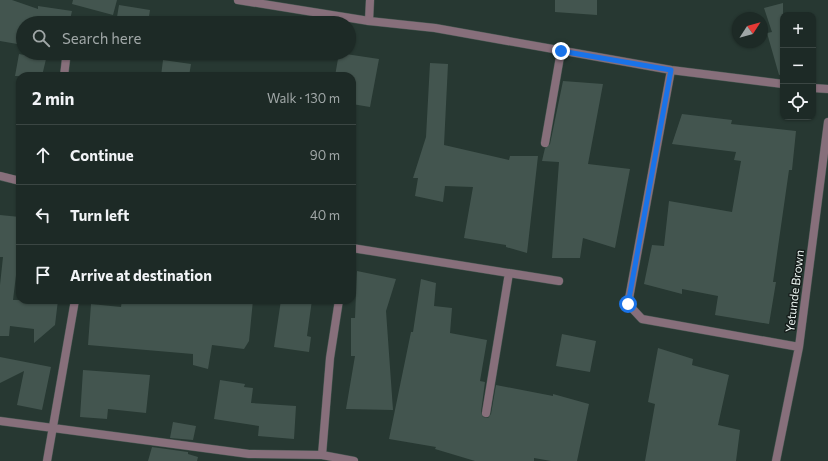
<!DOCTYPE html>
<html lang="en">
<head>
<meta charset="utf-8">
<style>
	body { margin:0; font-family:Commissioner,sans-serif; background:#25322e; color:#f1f3f6 }
	.controls { position:absolute; right:12px; top:12px; display:grid; overflow:hidden; border-radius:8px; box-shadow:0 1px 3px #0004 }
	.controls button { width:36px; height:36px; display:grid; place-items:center; padding:0; border:0; border-bottom:1px solid #3b4643; background:#1d2a26; color:#f1f3f6; font:20px sans-serif }
	.compass { position:absolute; left:732px; top:12px; width:36px; height:36px; border-radius:50%; background:#1d2a26; box-shadow:0 1px 3px #0004; rotate:54deg }
	.stop { position:absolute; width:12px; height:12px; margin:-9px; border:3px solid #1a73e8; border-radius:50%; background:#fff }
	.stop.end { background:#1a73e8; border-color:#fff; box-shadow:0 1px 4px #0008 }
	.list { margin:0; padding:0; list-style:none }
	h2 { display:flex; justify-content:space-between; align-items:center; height:52px; margin:0; padding:0 16px; font-size:17px }
	h2 small { font-size:13px; font-weight:400; color:#a0a7a7 }
	.list li { display:grid; grid-template-columns:26px 1fr auto; gap:12px; align-items:center; box-sizing:border-box; height:60px; padding:0 16px; border-top:1px solid #3b4643 }
	.list b { display:block; font-size:15px; white-space:nowrap }
	.list em { font-size:13px; font-style:normal; color:#a0a7a7 }
	.icon { flex:none; width:22px; height:22px; fill:none; stroke:currentColor; stroke-width:2; stroke-linecap:round; stroke-linejoin:round }
	.map { position:relative; flex:none; width:828px; height:461px; overflow:hidden }
	.search { position:absolute; background:#1d2a26; box-shadow:0 1px 3px #0004; left:16px; top:16px; width:340px; height:44px; display:flex; align-items:center; gap:10px; box-sizing:border-box; padding:0 14px; border-radius:22px; color:#a0a7a7; font-size:15px }
	.panel { position:absolute; background:#1d2a26; box-shadow:0 1px 3px #0004; left:16px; top:72px; width:340px; height:232px; border-radius:12px }
	.map>svg:first-child { display:block }
	.building { fill:#43554f }
	.lines { fill:none; stroke-linecap:round; stroke-linejoin:round }
	.lane-casing { stroke:#465650; stroke-width:9 }
	.street-casing { stroke:#465650; stroke-width:9 }
	.lane { stroke:#876f7b; stroke-width:8 }
	.street { stroke:#876f7b; stroke-width:8 }
	.route { stroke:#1a73e8; stroke-width:5 }
	.labels { text-anchor:middle; dominant-baseline:central; stroke-width:3; stroke-linejoin:round; paint-order:stroke }
	.street-label { font-size:12px; fill:#eaf4f0; stroke:#161d1b }
</style>
</head>
<body>
<div class="map">
<svg width="828" height="461" viewBox="0 0 828 461">
	<rect width="100%" height="100%" fill="#273832"/>
	<path class="building" d="M0,0H12L38,9V6L72,11L70,20L73,21V23H23V45L0,41Z
		M73,0H117L113,15L72,4Z
		M555,0H597V15L555,12Z
		M783,3V74L779,75L767,33L772,32L764,8Z
		M119,5L150,10L148,23H116Z
		M339,53L379,59L370,107L352,104V76H335Z
		M19,54L46,59L42,76H15Z
		M163,60L191,64L189,76H161Z
		M430,63L448,64L444,145L509,160L510,156H538L527,253L506,247V245L464,238L473,187L445,186L443,202L415,196L418,178H413L426,137Z
		M563,81L603,84L588,164L630,169L615,248L583,238L580,258H552L559,162L542,161L545,148L550,144Z
		M682,114L732,120L731,124L796,131L792,170H789L773,282H776L769,324L715,315L718,296L682,289V294L644,284L652,245L664,246L669,201L732,212L741,161L734,160L736,152L672,144Z
		M0,215L20,217V259H18L13,300H58L55,325L34,343V329L10,326L9,336H0V285L3,257H0Z
		M357,271L396,279L386,311L393,410L346,409L355,356H351V318H355Z
		M421,279L436,283L434,306L452,308L450,333L487,340L480,381L485,382L481,412L483,417L488,418L491,414L496,385L553,396V394L589,404L577,461H551L534,458V461H475L435,449L436,447L389,439L411,332H413Z
		M122,300H253L249,341L244,349L212,345L208,369L193,365V354L88,345L91,304L121,307Z
		M281,300H312L307,336L311,337L309,352L274,347Z
		M562,334L596,341L590,372L556,366Z
		M658,348L693,359L692,365L729,375L718,425L740,430L736,461H645L655,404L648,402Z
		M0,357L51,367L42,410L17,405L24,371L0,383Z
		M83,370L150,375L146,413L108,409L107,419L80,417Z
		M220,380L245,384L244,387L253,388L251,403L296,406L294,439L258,436L259,426L214,419Z
		M173,422L196,426L193,440L170,438Z
		M152,447L188,452V454L198,457L197,461H148Z"/>
	<g class="lines">
		<g class="lane-casing">
			<path id="lane" d="M369,21L370,0
				M545,143L561,51"/>
		</g>
		<g class="street-casing">
			<path id="street" d="M238,0L369,21L435,28L671,70L783,84
				M671,70L628,304L642,319L799,347
				M64,76L66,59
				M813,88L828,89
				M0,176L20,181
				M352,248L559,281
				M486,413L509,273
				M0,421L249,454L322,455L354,461
				M322,455L330,358L339,300
				M47,461L75,300
				M776,461L799,347L828,122"/>
		</g>
		<use href="#lane" class="lane"/>
		<use href="#street" class="street"/>
	</g>
	<g class="lines">
		<path class="route" d="M561,51L671,70L628,304"/>
	</g>
	<g class="labels">
		<g class="street-label">
			<text transform="translate(794 291) rotate(-83)">Yetunde Brown</text>
		</g>
	</g>
</svg>
<div class="controls">
<button>+</button>
<button>−</button>
<button><svg class="icon" aria-label="locate" viewBox="0 0 24 24"><circle cx="12" cy="12" r="6"/><path d="M12 2v4M12 18v4M2 12h4M18 12h4"/></svg></button>
</div>
<svg class="compass" viewBox="-18 -18 36 36"><path d="M0-13l5 13h-10z" fill="#e53935"/><path d="M0 13l5-13h-10z" fill="#a0a7a7"/></svg>
<div class="stop" style="left:628px;top:304px"></div>
<div class="stop end" style="left:561px;top:51px"></div>
<div class="search"><svg class="icon" aria-label="search" viewBox="0 0 24 24"><circle cx="10" cy="10" r="6"/><path d="M15 15l6 6"/></svg>Search here</div>
<section class="panel">
<h2>2 min<small>Walk · 130 m</small></h2>
<ul class="list">
<li><svg class="icon" aria-label="ahead" viewBox="0 0 24 24"><path d="M12 20V5M6 11l6-6 6 6"/></svg><div><b>Continue</b></div><em>90 m</em></li>
<li><svg class="icon" aria-label="left" viewBox="0 0 24 24"><path d="M17 20v-9H6M10 6l-5 5 5 5"/></svg><div><b>Turn left</b></div><em>40 m</em></li>
<li><svg class="icon" aria-label="arrive" viewBox="0 0 24 24"><path d="M6 21V4h12l-3 4 3 4H6"/></svg><div><b>Arrive at destination</b></div></li>
</ul>
</section>
</div>
</body>
</html>
